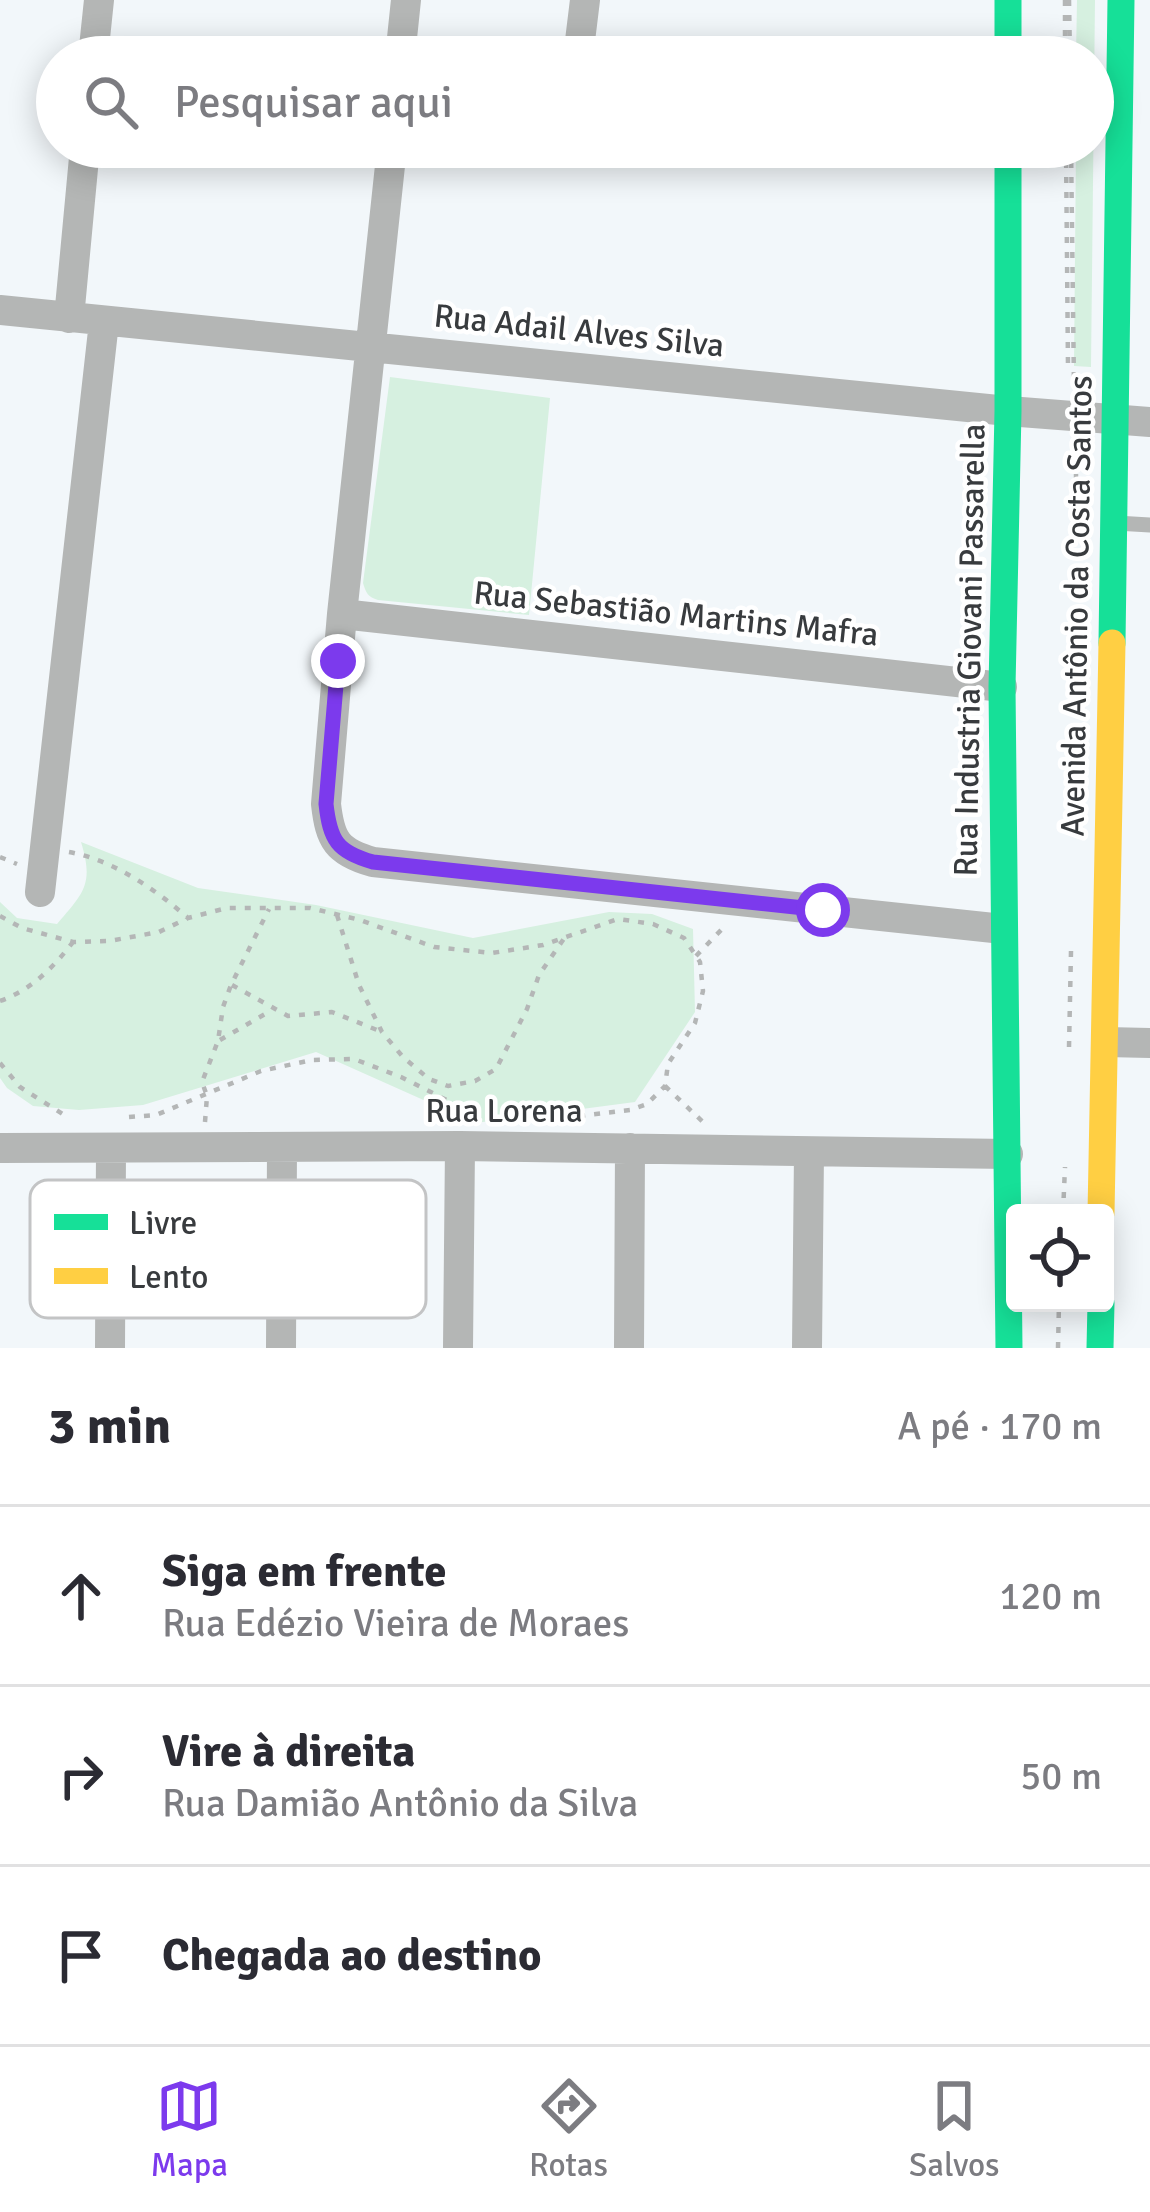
<!DOCTYPE html>
<html lang="pt">
<head>
<meta charset="utf-8">
<style>
	body { margin:0; font-family:Signika,sans-serif; background:#f7f7f7; color:#2b2b33 }
	.controls { position:absolute; right:36px; bottom:36px; display:grid; overflow:hidden; border-radius:12px; box-shadow:0 6px 30px #0003 }
	.controls button { width:108px; height:108px; display:grid; place-items:center; padding:0; border:0; border-bottom:3px solid #e1e1e2; background:#fff; color:#2b2b33; font:60px sans-serif }
	.stop { position:absolute; width:36px; height:36px; margin:-27px; border:9px solid #7c3aed; border-radius:50%; background:#fff }
	.stop.end { background:#7c3aed; border-color:#fff; box-shadow:0 3px 12px #0008 }
	.list { margin:0; padding:0; list-style:none }
	h2 { display:flex; justify-content:space-between; align-items:center; height:156px; margin:0; padding:0 48px; font-size:51px }
	h2 small { font-size:39px; font-weight:400; color:#7c7c81 }
	.list li { display:grid; grid-template-columns:78px 1fr auto; gap:36px; align-items:center; box-sizing:border-box; height:180px; padding:0 48px; border-top:3px solid #e1e1e2 }
	.list b { display:block; font-size:45px; white-space:nowrap }
	.list p { margin:0; font-size:39px; white-space:nowrap; color:#7c7c81 }
	.list em { font-size:39px; font-style:normal; color:#7c7c81 }
	.icon { flex:none; width:66px; height:66px; fill:none; stroke:currentColor; stroke-width:2; stroke-linecap:round; stroke-linejoin:round }
	.map { position:relative; flex:none; width:1150px; height:1348px; overflow:hidden }
	.search { position:absolute; background:#fff; box-shadow:0 6px 30px #0003; left:36px; right:36px; top:36px; height:132px; display:flex; align-items:center; gap:30px; box-sizing:border-box; padding:0 42px; border-radius:66px; color:#7c7c81; font-size:45px }
	.sheet { height:696px; background:#fff }
	nav { display:flex; justify-content:space-around; align-items:center; box-sizing:border-box; height:168px; border-top:3px solid #e1e1e2; background:#fff; font-size:33px; color:#7c7c81 }
	nav a { display:grid; justify-items:center; gap:6px }
	nav .on { color:#7c3aed }
	.map>svg:first-child { display:block }
	.green { fill:#d6f0e0 }
	.lines { fill:none; stroke-linecap:round; stroke-linejoin:round }
	.path { stroke:#b4b6b6; stroke-width:4.5; stroke-dasharray:6 9; stroke-linecap:butt }
	.lane { stroke:#b4b6b5; stroke-width:15 }
	.street { stroke:#b4b6b5; stroke-width:30 }
	.fast { stroke:#16e098; stroke-width:27 }
	.slow { stroke:#ffcf43; stroke-width:27 }
	.route { stroke:#7c3aed; stroke-width:15 }
	.labels { text-anchor:middle; dominant-baseline:central; stroke-width:9; stroke-linejoin:round; paint-order:stroke }
	.street-label { font-size:33px; fill:#383b3e; stroke:#fff }
	.key { fill:#fff; stroke:#c3c4c5; stroke-width:3 }
	.key-label { font-size:33px; fill:#383b3e }
</style>
</head>
<body>
<div class="map">
<svg width="1150" height="1348" viewBox="0 0 1150 1348">
	<rect width="100%" height="100%" fill="#f2f7fa"/>
	<path class="green" d="M1077,0H1095L1091,367L1074,366L1076,147H1093V57H1076Z
		M390,377L550,398L529,615L378,600C368,597 366,593 363,583Z
		M81,842L198,888L316,905L473,938L609,912L652,914L693,929L695,1012L635,1102L475,1123L316,1052L143,1105L79,1110L33,1106L7,1088L0,1078V902L17,918L57,924C84,893 94,884 81,842Z"/>
	<g class="lines">
		<path class="path" d="M1065,0V57
			M1069,0L1070,57
			M1066,147L1068,366
			M1071,147L1074,387
			M1076,615V447
			M69,852C113,860 155,889 188,918
			M0,857L17,864
			M337,915L359,985L382,1032L403,1057L429,1079L448,1086L475,1081L496,1069L527,1009L539,975L565,937
			M0,916L22,928L73,942L109,941L159,932L188,918L227,908H310L360,920L434,947L492,953L543,945L618,919L653,924L684,938L700,962L703,991L695,1023L668,1064L665,1086L647,1104L630,1110L570,1117
			M696,956L724,927
			M232,985L288,1016L332,1012L382,1032
			M0,1001C31,990 53,968 73,942
			M220,1040L272,1010
			M1069,1047L1071,951
			M0,1063L20,1087L69,1118
			M665,1086L703,1122
			M129,1117L156,1115L261,1071L312,1060L354,1059L401,1077L478,1116
			M205,1122L207,1096L202,1082L218,1041L223,1007L231,985L269,909
			M1063,1213L1065,1167
			M1058,1348L1059,1303"/>
		<path class="lane" d="M1116,523L1150,525"/>
		<path class="street" d="M579,49L585,0
			M93,57L99,0
			M400,57L406,0
			M392,147L342,614L326,804C330,840 337,852 373,862L1003,929
			M0,310L1008,411L1150,422
			M69,318L85,147
			M342,614L1002,687
			M40,892L104,322
			M1106,1042L1150,1043
			M0,1148L460,1146L1008,1154
			M110,1348L111,1149
			M281,1348L282,1147
			M458,1348L460,1146
			M629,1348L630,1148
			M807,1348L809,1152"/>
		<path class="fast" d="M1008,0V57
			M1008,147V411L1002,687L1009,1348
			M1112,643L1121,0
			M1100,1348L1101,1303"/>
		<path class="slow" d="M1101,1213L1112,643"/>
	</g>
	<g class="lines">
		<path class="route" d="M338,661L326,804C330,840 337,852 373,862L823,910"/>
	</g>
	<g class="labels">
		<g class="street-label">
			<text transform="translate(579 331) rotate(6)">Rua Adail Alves Silva</text>
			<text transform="translate(1077 606) rotate(-89)">Avenida Antônio da Costa Santos</text>
			<text transform="translate(676 614) rotate(6)">Rua Sebastião Martins Mafra</text>
			<text transform="translate(970 650) rotate(-89)">Rua Industria Giovani Passarella</text>
			<text x="504" y="1111">Rua Lorena</text>
		</g>
	</g>
	<rect x="30" y="1180" width="396" height="138" rx="18" class="key"/>
	<rect x="54" y="1214" width="54" height="16" fill="#16e098"/>
	<rect x="54" y="1268" width="54" height="16" fill="#ffcf43"/>
	<g class="key-label">
		<text x="129" y="1234">Livre</text>
		<text x="129" y="1288">Lento</text>
	</g>
</svg>
<div class="controls">
<button><svg class="icon" aria-label="locate" viewBox="0 0 24 24"><circle cx="12" cy="12" r="6"/><path d="M12 2v4M12 18v4M2 12h4M18 12h4"/></svg></button>
</div>
<div class="stop" style="left:823px;top:910px"></div>
<div class="stop end" style="left:338px;top:661px"></div>
<div class="search"><svg class="icon" aria-label="search" viewBox="0 0 24 24"><circle cx="10" cy="10" r="6"/><path d="M15 15l6 6"/></svg>Pesquisar aqui</div>
</div>
<section class="sheet">
<h2>3 min<small>A pé · 170 m</small></h2>
<ul class="list">
<li><svg class="icon" aria-label="ahead" viewBox="0 0 24 24"><path d="M12 20V5M6 11l6-6 6 6"/></svg><div><b>Siga em frente</b><p>Rua Edézio Vieira de Moraes</p></div><em>120 m</em></li>
<li><svg class="icon" aria-label="right" viewBox="0 0 24 24"><path d="M7 20v-9h11M14 6l5 5-5 5"/></svg><div><b>Vire à direita</b><p>Rua Damião Antônio da Silva</p></div><em>50 m</em></li>
<li><svg class="icon" aria-label="arrive" viewBox="0 0 24 24"><path d="M6 21V4h12l-3 4 3 4H6"/></svg><div><b>Chegada ao destino</b></div></li>
</ul>
</section>
<nav>
<a class="on"><svg class="icon" aria-label="map" viewBox="0 0 24 24"><path d="M3 6l6-2 6 2 6-2v14l-6 2-6-2-6 2zM9 4v14M15 6v14"/></svg>Mapa</a>
<a><svg class="icon" aria-label="directions" viewBox="0 0 24 24"><path d="M12 3l9 9-9 9-9-9zM9 14v-3h6M13 9l2 2-2 2"/></svg>Rotas</a>
<a><svg class="icon" aria-label="saved" viewBox="0 0 24 24"><path d="M7 4h10v16l-5-4-5 4z"/></svg>Salvos</a>
</nav>
</body>
</html>
